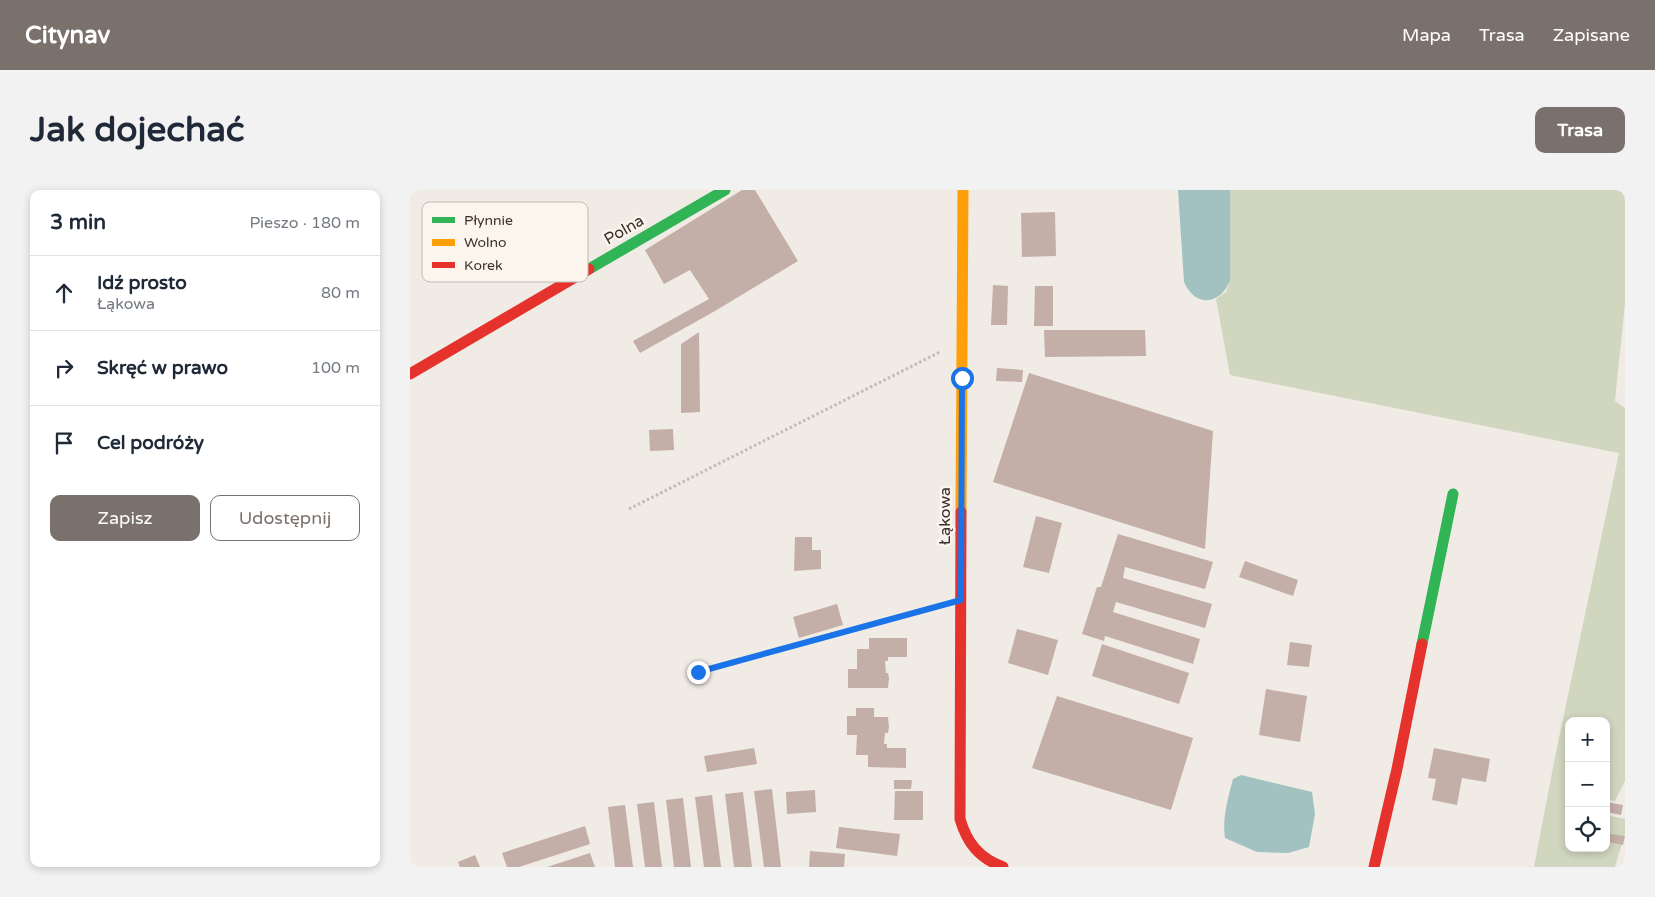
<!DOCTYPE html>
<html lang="pl">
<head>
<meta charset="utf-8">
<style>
	body { margin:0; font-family:"Varela Round",sans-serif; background:#f2f2f3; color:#1f2937 }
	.controls { position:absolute; right:15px; bottom:15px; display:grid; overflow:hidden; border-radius:10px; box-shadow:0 2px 8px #0003 }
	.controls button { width:45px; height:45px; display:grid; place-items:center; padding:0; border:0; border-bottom:1px solid #e0e1e3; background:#fff; color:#1f2937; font:25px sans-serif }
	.stop { position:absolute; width:15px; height:15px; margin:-11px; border:4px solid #1a73e8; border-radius:50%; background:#fff }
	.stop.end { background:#1a73e8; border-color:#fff; box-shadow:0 1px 5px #0008 }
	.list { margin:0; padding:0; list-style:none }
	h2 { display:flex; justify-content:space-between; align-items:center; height:65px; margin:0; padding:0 20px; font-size:21px }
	h2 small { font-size:16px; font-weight:400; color:#747a83 }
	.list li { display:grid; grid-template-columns:32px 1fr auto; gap:15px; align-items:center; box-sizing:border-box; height:75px; padding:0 20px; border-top:1px solid #e0e1e3 }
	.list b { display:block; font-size:19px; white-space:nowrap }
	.list p { margin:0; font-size:16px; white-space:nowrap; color:#747a83 }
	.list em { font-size:16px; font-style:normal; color:#747a83 }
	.actions { display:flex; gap:10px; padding:15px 20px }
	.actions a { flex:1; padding:11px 0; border:1px solid #7a716c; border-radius:10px; text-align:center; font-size:18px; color:#7a716c }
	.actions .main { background:#7a716c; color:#fff }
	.icon { flex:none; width:28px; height:28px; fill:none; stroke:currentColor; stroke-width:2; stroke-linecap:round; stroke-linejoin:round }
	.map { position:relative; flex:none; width:1215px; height:677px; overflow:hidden; border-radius:10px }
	header { display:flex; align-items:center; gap:30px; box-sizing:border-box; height:70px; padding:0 25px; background:#7a716c; color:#fff }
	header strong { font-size:24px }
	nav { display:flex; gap:28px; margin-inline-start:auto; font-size:18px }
	.intro { display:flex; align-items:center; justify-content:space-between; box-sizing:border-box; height:120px; padding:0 30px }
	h1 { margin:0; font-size:35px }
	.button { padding:12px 22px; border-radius:10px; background:#7a716c; color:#fff; font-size:18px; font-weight:700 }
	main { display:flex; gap:30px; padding:0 30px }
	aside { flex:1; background:#fff; border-radius:10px; box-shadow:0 2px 8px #0003 }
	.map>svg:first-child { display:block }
	.green { fill:#d1d6bf }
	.water { fill:#a1c2c1 }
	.building { fill:#c3afa7 }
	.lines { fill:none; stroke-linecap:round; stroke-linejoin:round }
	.path { stroke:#c2bbb6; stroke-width:3; stroke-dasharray:2.5 2.5; stroke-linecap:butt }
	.fast { stroke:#30b455; stroke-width:11 }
	.slow { stroke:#ff9f0a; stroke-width:11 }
	.jam { stroke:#e5322d; stroke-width:11 }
	.route { stroke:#1a73e8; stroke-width:6 }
	.labels { text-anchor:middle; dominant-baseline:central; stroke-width:5; stroke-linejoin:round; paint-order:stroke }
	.street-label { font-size:16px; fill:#3b302b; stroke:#fbf5ee }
	.key { fill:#fbf5ee; stroke:#c1bab4; stroke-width:1 }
	.key-label { font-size:14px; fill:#3b302b }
</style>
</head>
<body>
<header>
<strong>Citynav</strong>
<nav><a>Mapa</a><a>Trasa</a><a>Zapisane</a></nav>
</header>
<div class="intro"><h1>Jak dojechać</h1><a class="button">Trasa</a></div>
<main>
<aside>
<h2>3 min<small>Pieszo · 180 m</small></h2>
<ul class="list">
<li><svg class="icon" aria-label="ahead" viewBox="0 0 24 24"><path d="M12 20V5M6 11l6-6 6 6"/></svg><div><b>Idź prosto</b><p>Łąkowa</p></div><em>80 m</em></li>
<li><svg class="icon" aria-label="right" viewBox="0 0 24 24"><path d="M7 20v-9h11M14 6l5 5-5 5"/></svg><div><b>Skręć w prawo</b></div><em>100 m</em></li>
<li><svg class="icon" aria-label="arrive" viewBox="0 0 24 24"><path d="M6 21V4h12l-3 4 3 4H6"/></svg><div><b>Cel podróży</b></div></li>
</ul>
<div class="actions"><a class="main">Zapisz</a><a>Udostępnij</a></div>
</aside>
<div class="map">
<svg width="1215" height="677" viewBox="0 0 1215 677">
	<rect width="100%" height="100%" fill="#f0ebe5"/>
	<path class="green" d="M820,0H1215V113L1205,211L1215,218V591L1205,611L1196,609V531H1159V658H1196V625L1215,629V643L1205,677H1124L1145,567L1209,263L820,185L806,109L816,102L820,91Z"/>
	<path class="water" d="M768,0H820V91C809,116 785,117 774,92Z
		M831,585L902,602L905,624L899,657L878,663L847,662L815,648C812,628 818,608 823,589Z"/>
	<path class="building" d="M332,0H345L388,71L305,121L230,163L223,151L299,109L280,80L254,94L235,60Z
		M645,22L646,66L612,67L611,23Z
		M583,95L598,96L597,135H581Z
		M625,96H643V136H624Z
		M634,140H735L736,166L635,167Z
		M289,142L290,222L271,223V154Z
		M587,178L613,180L612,192L586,191Z
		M619,183L803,241L795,359L583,292Z
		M263,239L264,260L240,261L239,240Z
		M626,326L652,333L639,383L613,377Z
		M708,344L803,372L795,399L715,377L713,388L802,414L795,438L706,412L703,422L790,449L783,474L695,446L694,451L672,444L687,397H691Z
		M385,347H402V360H411V379L384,381Z
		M835,371L888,390L883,406L829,387Z
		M427,414L433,435L389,448L383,427Z
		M607,439L648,450L638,485L598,473Z
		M459,448H497V467H478V471H475L476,483H478L479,488L478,498H438V479H447V459H459Z
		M880,452L902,455L899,477L877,475Z
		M692,454L779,483L769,514L682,486Z
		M856,499L897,506L890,552L849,545Z
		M647,506L783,548L761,620L622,578Z
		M446,518H464V527H478L479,537L478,543H475L474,554H477V558H496V578L458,577V565H446L447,545H437V526H446Z
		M344,558L347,574L297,582L294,566Z
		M1024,558L1080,569L1076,592L1052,588L1047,615L1022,610L1026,589L1018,588Z
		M484,590H502L501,599H484Z
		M362,599L371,677H354L344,601Z
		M405,600L406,622L377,624L376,602Z
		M485,601H513V630H484Z
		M333,602L342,677H324L315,604Z
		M302,605L311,677H294L285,607Z
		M273,608L281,677H264L256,610Z
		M244,612L252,677H235L227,614Z
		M1196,612L1213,615L1211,625L1196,622Z
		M215,615L223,677H205L198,617Z
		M175,636L180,654L109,677H97L92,663Z
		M429,637L490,644L487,666L426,658Z
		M1200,644L1215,646L1213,655L1198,652Z
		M400,661L435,664L434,677H399Z
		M180,663L185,677H137Z
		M65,665L70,677H50L48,672Z"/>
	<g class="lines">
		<path class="path" d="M219,319L530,162
			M288,483L529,416"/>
		<path class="fast" d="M179,79L315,0
			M1012,454L1043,304"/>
		<path class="slow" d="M551,322L553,0"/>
		<path class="jam" d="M0,184L179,79
			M551,322L550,629C557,653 569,668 593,677
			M964,677L987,579L1012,454"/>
	</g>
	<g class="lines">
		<path class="route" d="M288,482L551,410L552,188"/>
	</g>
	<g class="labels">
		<g class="street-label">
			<text transform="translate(214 40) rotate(-30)">Polna</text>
			<text transform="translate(535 326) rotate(-90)">Łąkowa</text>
		</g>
	</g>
	<rect x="12" y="12" width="166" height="80" rx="8" class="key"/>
	<rect x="22" y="27" width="23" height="6" fill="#30b455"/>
	<rect x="22" y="49" width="23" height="7" fill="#ff9f0a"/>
	<rect x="22" y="72" width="23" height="6" fill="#e5322d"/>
	<g class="key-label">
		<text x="54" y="35">Płynnie</text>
		<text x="54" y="57">Wolno</text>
		<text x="54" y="80">Korek</text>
	</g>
</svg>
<div class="controls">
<button>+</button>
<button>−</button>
<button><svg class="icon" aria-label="locate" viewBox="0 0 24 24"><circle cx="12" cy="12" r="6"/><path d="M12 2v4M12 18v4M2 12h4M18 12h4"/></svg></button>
</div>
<div class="stop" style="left:552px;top:188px"></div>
<div class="stop end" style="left:288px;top:482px"></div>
</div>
</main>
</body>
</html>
